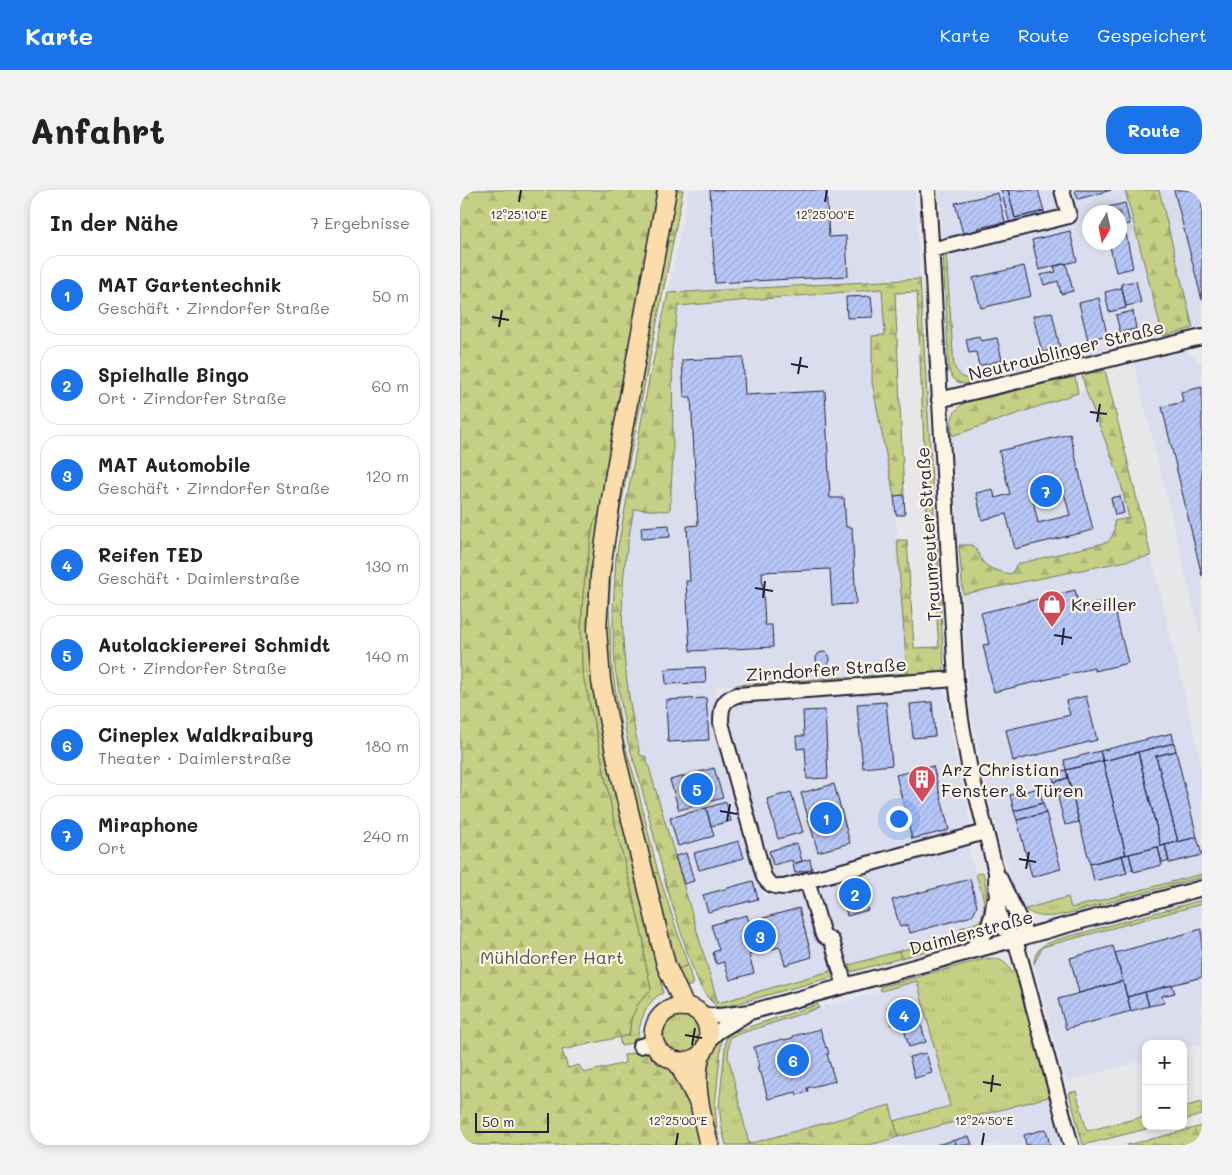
<!DOCTYPE html>
<html lang="de">
<head>
<meta charset="utf-8">
<style>
	body { margin:0; font-family:Mali,sans-serif; background:#f2f2f2; color:#222 }
	.controls { position:absolute; right:15px; bottom:15px; display:grid; overflow:hidden; border-radius:10px; box-shadow:0 2px 8px #0003 }
	.controls button { width:45px; height:45px; display:grid; place-items:center; padding:0; border:0; border-bottom:1px solid #e0e0e0; background:#fff; color:#222; font:25px sans-serif }
	.compass { position:absolute; left:622px; top:15px; width:45px; height:45px; border-radius:50%; background:#fff; box-shadow:0 2px 8px #0003; rotate:189deg }
	.scale { position:absolute; left:15px; bottom:12px; width:74px; box-sizing:border-box; padding-left:5px; border:2px solid #22223b; border-top:0; font-size:14px; line-height:18px; white-space:nowrap; color:#22223b; -webkit-text-stroke:4px #fcf5e5; paint-order:stroke }
	.you { position:absolute; left:438px; top:628px; width:18px; height:18px; margin:-12px; border:4px solid #fff; border-radius:50%; background:#1a73e8; box-shadow:0 0 0 8px #1a73e833 }
	.badge { display:grid; place-items:center; width:32px; height:32px; border-radius:50%; background:#1a73e8; color:#fff; font-size:16px; font-weight:700 }
	.pin { position:absolute; translate:-50% -50%; border:2px solid #fff; box-shadow:0 1px 5px #0006 }
	.list { margin:0; padding:0; list-style:none }
	h2 { display:flex; justify-content:space-between; align-items:center; height:65px; margin:0; padding:0 20px; font-size:21px }
	h2 small { font-size:16px; font-weight:400; color:#767676 }
	.list li { display:grid; grid-template-columns:32px 1fr auto; gap:15px; align-items:center; box-sizing:border-box; height:80px; margin:0 10px 10px; padding:0 10px; border:1px solid #e0e0e0; border-radius:20px }
	.list b { display:block; font-size:19px; white-space:nowrap }
	.list p { margin:0; font-size:16px; white-space:nowrap; color:#767676 }
	.list em { font-size:16px; font-style:normal; color:#767676 }
	.map { position:relative; flex:none; width:742px; height:955px; overflow:hidden; border-radius:20px }
	header { display:flex; align-items:center; gap:30px; box-sizing:border-box; height:70px; padding:0 25px; background:#1a73e8; color:#fff }
	header strong { font-size:24px }
	nav { display:flex; gap:28px; margin-inline-start:auto; font-size:18px }
	.intro { display:flex; align-items:center; justify-content:space-between; box-sizing:border-box; height:120px; padding:0 30px }
	h1 { margin:0; font-size:35px }
	.button { padding:12px 22px; border-radius:20px; background:#1a73e8; color:#fff; font-size:18px; font-weight:700 }
	main { display:flex; gap:30px; padding:0 30px }
	aside { flex:1; background:#fff; border-radius:20px; box-shadow:0 2px 8px #0003 }
	.map>svg:first-child { display:block }
	.built { fill:#d9ddee; fill-rule:evenodd }
	.grass { fill:url(#grass-tufts); stroke:#747960 }
	.forest { fill:url(#forest-firs); stroke:#747960 }
	.building { fill:url(#building-hatch); stroke:#22223b; fill-rule:evenodd }
	.lines { fill:none; stroke-linecap:round; stroke-linejoin:round }
	.minor-casing { stroke:#22223b; stroke-width:18 }
	.major-casing { stroke:#22223b; stroke-width:21 }
	.minor { stroke:#fcf5e5; stroke-width:14 }
	.major { stroke:#fbddab; stroke-width:18 }
	.ticks { fill:none; stroke:#22223b; stroke-width:2 }
	.labels { text-anchor:middle; dominant-baseline:central; stroke-width:4.5; stroke-linejoin:round; paint-order:stroke }
	.street-label { font-size:18px; fill:#22223b; stroke:#fcf5e5 }
	.poi-label { font-size:18px; fill:#22223b; stroke:#fcf5e5; text-anchor:start }
	.park-label { font-size:18px; fill:#535651; stroke:#fcf5e5 }
	.ticks-label { font-size:12px; text-anchor:middle; fill:#22223b; stroke:#fcf5e5; stroke-width:4.5; stroke-linejoin:round; paint-order:stroke }
</style>
</head>
<body>
<header>
<strong>Karte</strong>
<nav><a>Karte</a><a>Route</a><a>Gespeichert</a></nav>
</header>
<div class="intro"><h1>Anfahrt</h1><a class="button">Route</a></div>
<main>
<aside>
<h2>In der Nähe<small>7 Ergebnisse</small></h2>
<ul class="list">
<li><span class="badge">1</span><div><b>MAT Gartentechnik</b><p>Geschäft · Zirndorfer Straße</p></div><em>50 m</em></li>
<li><span class="badge">2</span><div><b>Spielhalle Bingo</b><p>Ort · Zirndorfer Straße</p></div><em>60 m</em></li>
<li><span class="badge">3</span><div><b>MAT Automobile</b><p>Geschäft · Zirndorfer Straße</p></div><em>120 m</em></li>
<li><span class="badge">4</span><div><b>Reifen TED</b><p>Geschäft · Daimlerstraße</p></div><em>130 m</em></li>
<li><span class="badge">5</span><div><b>Autolackiererei Schmidt</b><p>Ort · Zirndorfer Straße</p></div><em>140 m</em></li>
<li><span class="badge">6</span><div><b>Cineplex Waldkraiburg</b><p>Theater · Daimlerstraße</p></div><em>180 m</em></li>
<li><span class="badge">7</span><div><b>Miraphone</b><p>Ort</p></div><em>240 m</em></li>
</ul>
</aside>
<div class="map">
<svg width="742" height="955" viewBox="0 0 742 955">
	<defs>
		<pattern id="grass-tufts" width="24" height="20" patternUnits="userSpaceOnUse" patternTransform="scale(1.25)"><rect width="24" height="20" fill="#c5d084"/><path d="M3 7l-1-3M5 7V3M7 7l1-3M15 17l-1-3M17 17v-4M19 17l1-3" fill="none" stroke="#a9b273"/></pattern>
		<pattern id="forest-firs" width="22" height="20" patternUnits="userSpaceOnUse" patternTransform="scale(1.25)"><rect width="22" height="20" fill="#c5d084"/><path d="M5 1l3.5 6h-7zM16 11l3.5 6h-7z" fill="#a9b273"/></pattern>
		<pattern id="building-hatch" width="6" height="6" patternUnits="userSpaceOnUse" patternTransform="scale(1.25)"><rect width="6" height="6" fill="#b7c7f7"/><path d="M-1 1l2-2M0 6l6-6M5 7l2-2" fill="none" stroke="#9dabd5"/></pattern>
	</defs>
	<rect width="100%" height="100%" fill="#e7e7ea"/>
	<filter id="ink" filterUnits="userSpaceOnUse"><feTurbulence type="fractalNoise" baseFrequency=".02" numOctaves="2"/><feDisplacementMap in="SourceGraphic" scale="10" xChannelSelector="R" yChannelSelector="G"/><feConvolveMatrix kernelMatrix="1 2 1 2 8 2 1 2 1" color-interpolation-filters="sRGB"/></filter>
	<g filter="url(#ink)">
		<path class="built" d="M229,0H455L460,89L208,103Z
			M479,0H665L703,146L550,183L548,179L507,189L501,186L494,177L492,168L486,62L483,63ZM630,22H660V52H630Z
			M699,0H742V136L733,138Z
			M422,99L425,146L412,192L434,306L447,483L256,496V531L260,551L304,707L507,652L525,717L524,722L518,731L501,738L502,744L258,813L186,567L180,565L170,519L165,476L163,442V398L167,355L174,319L207,321L212,160L218,116Z
			M727,161L742,173V452L674,173Z
			M626,201L659,286L670,328L654,331L655,340L653,346L648,352L557,374L551,384L534,380L521,370L517,359L512,355H499L492,246Z
			M691,366L742,576V684L611,718L608,707L565,719L560,713L550,686L538,645L520,568L509,511L503,404Z
			M476,497L483,500L486,506L493,555L511,634L503,643L323,691H316L309,685L267,533L269,515L273,512Z
			M742,714V854L723,859V854H686V870L606,892L574,774L582,757Z
			M457,791L490,916L434,931L430,915L289,954L268,866L270,847L359,818Z
			M592,906L605,955H410Z"/>
		<path class="grass" d="M204,50L213,52L167,282L152,367L149,419L152,477L163,549L176,592L198,682L190,685L162,570L144,457L146,386Z
			M486,62L494,177L501,186L507,189L508,194C498,194 493,190 489,181L483,63Z
			M144,316L132,410L200,779L203,803C186,810 179,834 177,851L161,856L159,847L169,845L171,829L178,814L191,799L184,766V752L153,626L136,541L122,482L121,440L123,402L133,334Z
			M523,682C527,701 531,726 517,742C514,746 509,748 504,751L500,738C505,736 511,735 516,733C532,723 520,698 516,684Z
			M742,684V687L606,724C591,727 576,729 565,719L608,707L611,718Z
			M742,710V714L582,757L574,774C575,758 583,755 596,750Z
			M439,761L441,768L391,782L389,775Z
			M533,768C543,770 548,774 552,783L555,782L558,790L592,906L438,947L434,931L490,916L457,791L421,801L420,797L524,769Z
			M228,775L233,795L222,798L215,780Z
			M374,780L376,786L261,818L257,817L248,808L258,813Z
			M358,814L359,818L270,847L268,866L289,954L285,955H266L262,939L259,916L266,848L268,844Z
			M214,825L234,827L243,844L240,854L228,863C223,863 216,864 212,861C204,857 200,846 203,837C205,832 211,828 214,825Z
			M262,846L255,916L257,940L261,955H256L242,881L255,852Z
			M616,901L627,941L686,926V936H698L623,955L609,903Z
			M742,912V925L723,930V917Z"/>
		<path class="forest" d="M0,0H200L144,316L133,334L123,402L121,440L122,482L136,541L153,626L184,752V766L191,799L178,814L171,829L169,845L102,860L108,878L119,875L124,883L165,873L164,865L185,860L191,863L201,874L213,880L229,908L241,955H0Z
			M213,0H223L213,52L204,50Z
			M665,0H699L733,138L703,146Z
			M460,89L474,323H467L457,102L435,103L444,305L434,306L412,192V146L425,145L422,99L218,116L212,160L213,263L210,319L207,321L174,319C169,345 164,372 163,398C160,455 168,510 180,565L186,567L258,813L248,808L240,796L231,774L206,695L180,591L167,549L155,478L153,441V419L156,367L188,195L208,103Z
			M645,180L691,366L503,404L499,355H512C518,360 517,362 521,369C526,379 540,382 551,384L557,374L648,352C654,345 655,340 654,331L669,328L659,286L626,201L622,185Z
			M615,187L618,203L492,246C491,229 490,222 506,212Z
			M471,348H477L484,480L479,484L404,491V486L447,483L437,350H447L454,458L479,457Z
			M387,487V492L276,499V495Z
			M198,682L228,775L215,780L190,685Z
			M502,744L504,751L441,768L439,761Z
			M430,915L438,947L410,955H285Z
			M742,936V955H667H668Z"/>
		<path class="building" d="M250,0H366L369,47L386,46L388,86L255,93Z
			M541,0H548L555,28L584,21L585,26L550,35Z
			M548,0H578L584,21L555,28Z
			M615,0H651L618,9Z
			M714,0H742V110Z
			M538,3L545,32L518,38L519,40L503,44L495,13Z
			M665,13L670,34L660,36V22H637L636,20Z
			M610,41L617,71L579,80L572,50Z
			M666,44L673,78L656,82L649,52H660V46Z
			M606,73L613,101L601,104L598,91L584,95L581,85L596,82L594,76Z
			M564,76L571,106L521,118L513,88Z
			M676,91L681,113L666,116L661,94Z
			M662,98L666,118L649,122L645,102Z
			M411,106L413,127L387,128L386,107Z
			M639,108L647,145L628,150L619,113Z
			M673,121L676,139L660,142L656,125Z
			M592,122L600,158L582,162L573,126Z
			M519,146L521,151L537,148L542,170L519,176L516,162L509,163L506,149Z
			M283,167L285,205L365,201L370,308H384L386,337H392L396,414L372,415L370,379L302,382L305,435H312L313,457L230,461L226,391H230L227,336L238,335L231,207H224L222,170Z
			M742,197V386L702,217L723,212L721,202Z
			M610,244L633,340L555,359L546,324L522,330L516,303L533,299L535,308L550,304L539,261ZM604,303L610,325L578,333L573,310Z
			M444,305L445,325H436L434,306Z
			M660,306L664,323L655,325L651,308Z
			M209,335L210,347L182,349L181,337Z
			M615,400L619,417L652,409L668,473L635,481L634,478L534,502L523,455L529,454L521,423Z
			M356 469a7 7 0 1 1 14 0a7 7 0 1 1-14 0Z
			M245,477L246,493L206,494L205,479Z
			M626,506L637,550L553,571L546,540L610,525L606,511Z
			M246,508L249,550L208,552L206,510Z
			M426,512L432,575L403,578L397,514Z
			M472,512L475,546L453,548L450,514Z
			M365,520L368,588L347,589L345,558L337,559L336,546H344L343,521Z
			M712,543L714,553L643,571L640,561Z
			M714,553L716,561L696,566L718,652L701,656L678,562Z
			M640,561L643,571L606,580L604,570Z
			M716,561L737,647L718,652L696,566Z
			M678,562L701,656L666,665L643,571Z
			M643,571L666,665L630,674L606,580Z
			M473,576L489,640L452,649L436,585Z
			M254,578L263,608L219,620L210,590Z
			M606,580L608,588L594,592L592,583Z
			M608,588L619,632L605,635L594,592Z
			M374,594L390,653L358,662L341,603Z
			M579,598L583,613L554,621L550,605Z
			M331,602L343,642L318,649L307,609Z
			M266,612L271,631L251,636L246,618Z
			M583,613L586,623L557,630L554,621Z
			M246,618L254,646L218,656L210,628Z
			M586,623L601,679L572,687L557,630Z
			M737,647L742,665L709,673L705,655Z
			M279,651L284,668L239,680L234,663Z
			M337,653L342,671L333,674L332,670L313,675L309,661Z
			M705,655L709,671L702,672L698,657Z
			M698,657L702,675L674,682L669,664Z
			M226,663L234,691L224,694L215,666Z
			M669,664L673,680L666,681L662,665Z
			M662,665L667,683L634,691L630,674Z
			M350,669L352,679L335,683L333,674Z
			M510,689L517,716L512,726L450,743L448,735L440,737L432,710Z
			M293,691L298,709L248,722L243,705Z
			M407,691L411,709L383,716L378,699Z
			M405,711L408,720L387,726L385,716Z
			M339,718L352,767L325,775L320,757L289,765L294,783L270,790L264,772L256,774L253,762L259,760L251,735L287,725L289,732Z
			M742,739V787L667,807L655,763Z
			M653,756L663,791L619,803L610,768Z
			M663,791L671,821L606,839L598,809Z
			M712,795L715,803L702,806L704,813L689,816L685,802Z
			M685,802L689,816L671,821L667,807Z
			M447,812L450,823L458,821L459,828L432,835L427,817Z
			M459,828L466,852L449,857L442,832Z
			M360,839L366,858L367,857L369,864H367L375,891L347,898L348,902L337,905L336,902L308,909L301,883H299L297,877L299,876L294,857L323,849L324,850L333,848V846Z
			M466,863L472,883L455,888L449,867Z
			M586,939L590,955H566L564,945Z
			M509,946L512,955H496L495,950Z
			M495,950L496,955H476Z"/>
		<g class="lines">
			<g class="minor-casing">
				<path id="minor" d="M468,0L488,353L496,489L501,530L509,575L536,682C536,696 537,725 544,738C547,742 551,746 555,749L611,955
					M471,60L609,26L602,0
					M479,210L742,147
					M496,489L277,505C262,510 261,518 261,533L304,687C309,695 314,697 324,697L525,642
					M539,687L562,735L565,747
					M347,690L363,745L372,751L385,796
					M508,762C525,747 532,735 534,712
					M242,825L260,826L290,822L742,698
					M249,850L257,842L285,825
					M180,856L195,853"/>
			</g>
			<g class="major-casing">
				<path id="major" d="M207,0L154,289L140,386L137,439L141,491L147,523L157,571L206,775L225,817
					M241,864C232,894 242,926 249,955
					M216,871C261,877 257,810 217,817C196,821 186,846 200,862C206,868 214,869 219,875L238,911"/>
			</g>
			<use href="#minor" class="minor"/>
			<use href="#major" class="major"/>
		</g>
	</g>
	<path class="ticks" d="M59,12L61,0M365,12L367,0M32,127L49,130M39,137L42,120M331,174L348,177M338,184L341,167M630,222L647,224M637,232L640,214M295,398L313,401M303,408L305,391M594,445L612,448M602,455L604,438M260,621L277,624M267,631L270,614M559,669L576,672M566,679L569,662M225,845L242,848M232,855L235,838M523,892L541,895M531,902L533,885M216,955L218,943M522,955L524,943"/>
	<defs>
		<g id="shop-pin" transform="scale(1.4375)"><path d="M0 17L-7.5 6A9.5 9.5 0 1 1 7.5 6Z" fill="#d1495b" stroke="#fcf5e5"/><path d="M-5-2.5h2.3a2.7 3.5 0 0 1 5.4 0H5L5.5 6h-11ZM-1.5-2.5h3a1.5 2.3 0 0 0-3 0Z" fill="#fff"/></g>
		<g id="building-pin" transform="scale(1.4375)"><path d="M0 17L-7.5 6A9.5 9.5 0 1 1 7.5 6Z" fill="#d1495b" stroke="#fcf5e5"/><path d="M-4-6H4V6H1V3H-1V6H-4ZM-2.5-4.3h1.7v1.8h-1.7ZM.8-4.3h1.7v1.8H.8ZM-2.5-1h1.7V.8h-1.7ZM.8-1h1.7V.8H.8Z" fill="#fff"/></g>
	</defs>
	<g fill-rule="evenodd">
		<use href="#shop-pin" x="592" y="414"/>
		<use href="#building-pin" x="462" y="589"/>
	</g>
	<g class="labels">
		<g class="street-label">
			<text transform="translate(606 160) rotate(-14)">Neutraublinger Straße</text>
			<text transform="translate(468 344) rotate(-94)">Traunreuter Straße</text>
			<text transform="translate(366 479) rotate(-4)">Zirndorfer Straße</text>
			<text transform="translate(511 742) rotate(-15)">Daimlerstraße</text>
		</g>
		<g class="poi-label">
			<text x="611" y="414">Kreiller</text>
			<text x="481" y="579">Arz Christian<tspan x="481" dy="21">Fenster &amp; Türen</tspan></text>
		</g>
		<g class="park-label">
			<text x="92" y="767">Mühldorfer Hart</text>
		</g>
	</g>
	<g class="ticks-label">
		<text x="59" y="29">12°25'10"E</text>
		<text x="365" y="29">12°25'00"E</text>
		<text x="218" y="935">12°25'00"E</text>
		<text x="524" y="935">12°24'50"E</text>
	</g>
</svg>
<div class="controls">
<button>+</button>
<button>−</button>
</div>
<svg class="compass" viewBox="-18 -18 36 36"><path d="M0-13l5 13h-10z" fill="#e53935"/><path d="M0 13l5-13h-10z" fill="#767676"/></svg>
<div class="scale">50 m</div>
<div class="you"></div>
<div class="pin badge" style="left:366px;top:628px">1</div>
<div class="pin badge" style="left:395px;top:704px">2</div>
<div class="pin badge" style="left:300px;top:746px">3</div>
<div class="pin badge" style="left:444px;top:825px">4</div>
<div class="pin badge" style="left:237px;top:599px">5</div>
<div class="pin badge" style="left:333px;top:870px">6</div>
<div class="pin badge" style="left:586px;top:301px">7</div>
</div>
</main>
</body>
</html>
